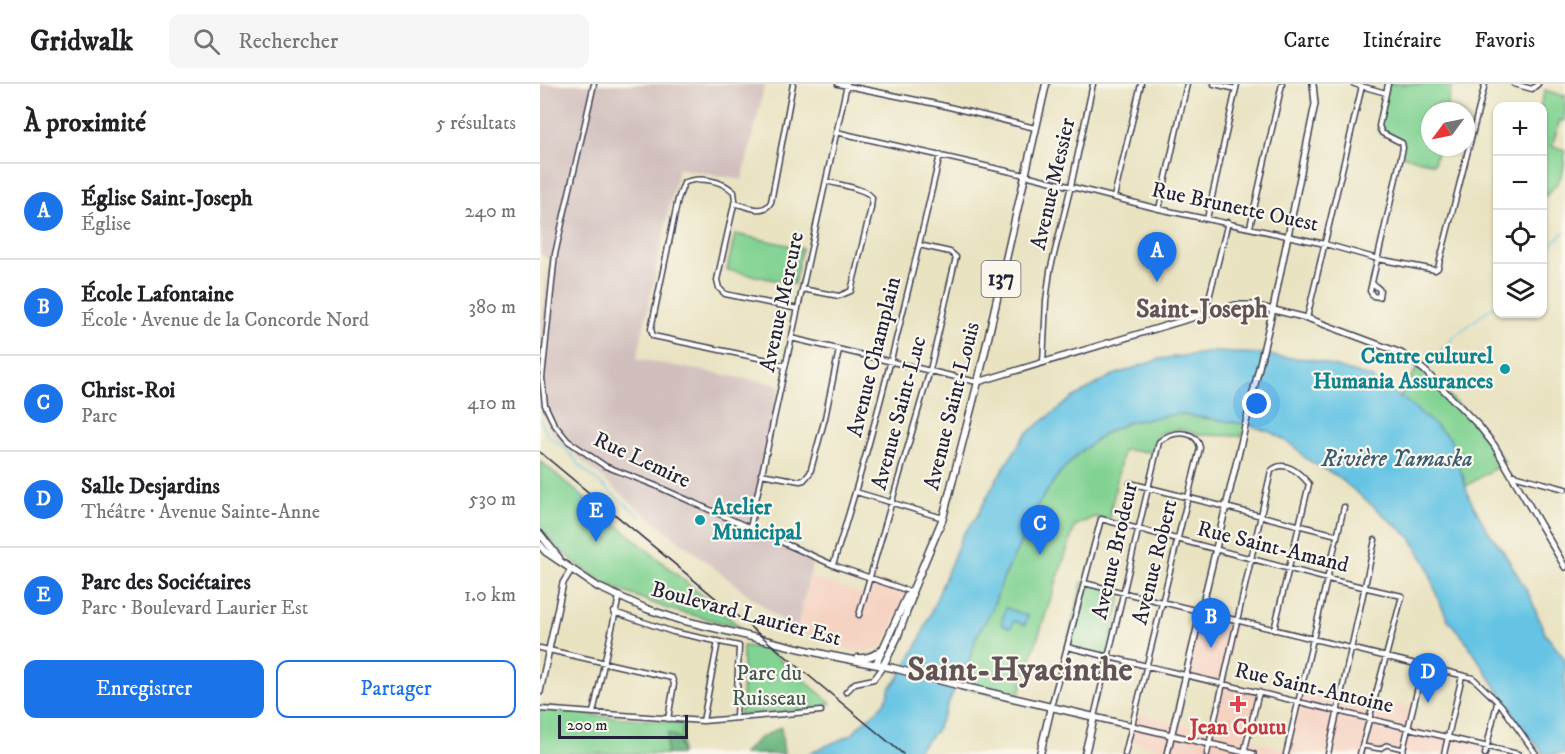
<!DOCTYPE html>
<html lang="fr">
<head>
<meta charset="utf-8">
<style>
	body { margin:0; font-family:"IM FELL DW Pica",serif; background:#f6f6f6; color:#202124 }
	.controls { position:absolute; right:18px; top:18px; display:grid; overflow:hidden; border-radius:12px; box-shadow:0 2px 4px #0004 }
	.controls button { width:54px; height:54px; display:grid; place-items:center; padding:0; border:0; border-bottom:2px solid #e0e0e0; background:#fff; color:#202124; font:30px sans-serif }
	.compass { position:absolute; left:881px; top:18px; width:54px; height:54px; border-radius:50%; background:#fff; box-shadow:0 2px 4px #0004; rotate:237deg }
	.scale { position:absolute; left:18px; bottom:15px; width:130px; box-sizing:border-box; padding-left:6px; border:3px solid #22223b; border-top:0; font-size:16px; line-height:21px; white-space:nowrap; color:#22223b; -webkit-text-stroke:4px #fbf7ec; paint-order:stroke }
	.you { position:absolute; left:717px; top:320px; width:21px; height:21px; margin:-15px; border:4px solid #fff; border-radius:50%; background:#1a73e8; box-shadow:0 0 0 9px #1a73e833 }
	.badge { display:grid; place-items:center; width:39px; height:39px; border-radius:50%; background:#1a73e8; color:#fff; font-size:20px; font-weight:700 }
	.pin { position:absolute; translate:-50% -50px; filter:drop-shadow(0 2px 3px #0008) }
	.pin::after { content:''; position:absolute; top:32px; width:21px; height:18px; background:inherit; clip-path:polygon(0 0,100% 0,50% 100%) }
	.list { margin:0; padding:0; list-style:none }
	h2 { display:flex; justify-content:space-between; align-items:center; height:78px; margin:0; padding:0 24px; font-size:26px }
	h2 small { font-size:20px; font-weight:400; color:#757577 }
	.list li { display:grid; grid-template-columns:39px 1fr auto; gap:18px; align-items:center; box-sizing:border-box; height:96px; padding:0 24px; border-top:2px solid #e0e0e0 }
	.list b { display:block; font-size:22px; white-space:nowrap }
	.list p { margin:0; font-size:20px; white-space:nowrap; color:#757577 }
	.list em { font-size:20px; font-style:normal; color:#757577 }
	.actions { display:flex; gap:12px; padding:18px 24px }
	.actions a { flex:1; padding:14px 0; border:2px solid #1a73e8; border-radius:12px; text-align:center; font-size:21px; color:#1a73e8 }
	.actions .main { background:#1a73e8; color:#fff }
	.icon { flex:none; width:33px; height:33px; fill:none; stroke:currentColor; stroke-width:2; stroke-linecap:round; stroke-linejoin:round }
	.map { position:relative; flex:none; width:1025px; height:670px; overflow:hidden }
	header { display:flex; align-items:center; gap:36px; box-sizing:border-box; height:84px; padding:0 30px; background:#fff; border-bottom:2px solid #e0e0e0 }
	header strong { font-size:28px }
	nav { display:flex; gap:33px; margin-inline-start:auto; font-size:21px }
	.search { width:420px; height:54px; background:#f6f6f6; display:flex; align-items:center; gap:15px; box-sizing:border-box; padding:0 21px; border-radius:12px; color:#757577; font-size:22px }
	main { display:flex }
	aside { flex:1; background:#fff }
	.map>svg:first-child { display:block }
	.built { fill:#f5d2c2 }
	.industrial { fill:#d1bfbd }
	.green { fill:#82d393; stroke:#527a67; stroke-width:1.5 }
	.forest { fill:#69b57d; stroke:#466c5c; stroke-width:1.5 }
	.water { fill:#65c4e4; stroke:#447390; stroke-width:1.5 }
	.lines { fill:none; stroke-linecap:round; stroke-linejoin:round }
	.stream { stroke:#65c4e4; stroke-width:1.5 }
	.pedestrian-casing { stroke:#403f4f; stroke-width:6 }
	.minor-casing { stroke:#403f4f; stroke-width:7 }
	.tertiary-casing { stroke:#403f4f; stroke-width:8 }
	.primary-casing { stroke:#403f4f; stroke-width:9 }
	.pedestrian { stroke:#fff; stroke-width:3 }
	.minor { stroke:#fff; stroke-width:4 }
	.tertiary { stroke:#fff; stroke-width:5 }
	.primary { stroke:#fff; stroke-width:6 }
	.rail { stroke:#22223b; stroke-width:1.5 }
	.culture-dot { fill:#0f9aa8; stroke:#fbf7ec; stroke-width:2 }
	.health-dot { fill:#e0444e; stroke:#fbf7ec; stroke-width:2 }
	.labels { text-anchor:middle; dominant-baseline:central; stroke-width:4.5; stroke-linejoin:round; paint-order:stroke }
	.shield { fill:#fbf7ec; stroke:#636270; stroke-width:1.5 }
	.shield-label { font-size:21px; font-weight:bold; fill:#22223b }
	.street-label { font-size:22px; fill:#22223b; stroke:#fbf7ec }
	.culture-label { font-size:22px; font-weight:bold; fill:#0d838f; stroke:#fbf7ec; text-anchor:end }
	.park-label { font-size:22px; fill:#3f5755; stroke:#fbf7ec }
	.health-label { font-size:22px; font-weight:bold; fill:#be3a42; stroke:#fbf7ec }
	.water-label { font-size:24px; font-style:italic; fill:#395b76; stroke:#fbf7ec }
	.quarter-label { font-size:26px; font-weight:bold; fill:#615358; stroke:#fbf7ec }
	.town-label { font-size:34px; font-weight:bold; fill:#615358; stroke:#fbf7ec }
</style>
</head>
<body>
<header>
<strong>Gridwalk</strong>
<div class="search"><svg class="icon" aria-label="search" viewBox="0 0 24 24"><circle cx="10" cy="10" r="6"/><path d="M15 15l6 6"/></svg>Rechercher</div>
<nav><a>Carte</a><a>Itinéraire</a><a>Favoris</a></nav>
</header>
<main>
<aside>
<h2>À proximité<small>5 résultats</small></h2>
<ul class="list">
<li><span class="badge">A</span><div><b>Église Saint-Joseph</b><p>Église</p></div><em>240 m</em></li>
<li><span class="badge">B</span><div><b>École Lafontaine</b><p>École · Avenue de la Concorde Nord</p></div><em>380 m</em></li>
<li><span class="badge">C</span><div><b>Christ-Roi</b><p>Parc</p></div><em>410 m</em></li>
<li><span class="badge">D</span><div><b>Salle Desjardins</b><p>Théâtre · Avenue Sainte-Anne</p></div><em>530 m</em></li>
<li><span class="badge">E</span><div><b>Parc des Sociétaires</b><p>Parc · Boulevard Laurier Est</p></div><em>1.0 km</em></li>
</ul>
<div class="actions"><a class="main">Enregistrer</a><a>Partager</a></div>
</aside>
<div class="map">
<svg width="1025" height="670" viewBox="0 0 1025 670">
	<rect width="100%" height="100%" fill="#fbf7ec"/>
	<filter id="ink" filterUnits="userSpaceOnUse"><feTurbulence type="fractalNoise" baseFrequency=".0167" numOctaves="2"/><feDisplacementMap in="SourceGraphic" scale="12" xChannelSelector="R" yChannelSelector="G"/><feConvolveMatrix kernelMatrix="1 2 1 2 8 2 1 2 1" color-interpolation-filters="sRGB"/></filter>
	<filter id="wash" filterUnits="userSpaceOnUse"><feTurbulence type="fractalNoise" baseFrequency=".008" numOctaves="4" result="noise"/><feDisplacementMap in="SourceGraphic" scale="24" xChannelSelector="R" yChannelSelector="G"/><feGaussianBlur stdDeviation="1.35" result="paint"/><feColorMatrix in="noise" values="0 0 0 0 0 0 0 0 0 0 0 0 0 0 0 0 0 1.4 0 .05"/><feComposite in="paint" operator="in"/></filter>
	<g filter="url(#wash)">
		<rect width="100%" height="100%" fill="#e9e3c2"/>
		<path class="built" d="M269,492L323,511L329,493L369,507L343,562L320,569L256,548Z
			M660,527L697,537L683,599L719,608L708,655L747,665L763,602L797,610L832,624L834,617L873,623L869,642L947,661L945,670H643L588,658L596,629L671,648L683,599L646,591Z"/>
		<path class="industrial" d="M0,0H225L202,96L138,84L97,275L240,301L209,442L274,472L256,548L95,422L39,374L11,347L5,336L0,323V251L10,177L0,169Z"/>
		<path class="green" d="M847,0H912L906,27H890V63H898L894,80L861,71L864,57L838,47Z
			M1005,6L1024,12L1025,10V37L1020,36L1012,62L1025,66C1025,89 1022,95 1006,112L1003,111L1002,22H1000Z
			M195,150L262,164L254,200L187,186Z
			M878,282L923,325L965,378L926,402L923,391L860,313Z
			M638,330L705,340L702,352L662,351L640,345L618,350L612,368L583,366L569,436L554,433L535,442L477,616L416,602L430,574L437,551L451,528L461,500L499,419L518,391L539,369L565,349L589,338Z
			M0,377L200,543L128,525L75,504L53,492L19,465L0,444Z
			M542,498L582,508L567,574L526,564Z
			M203,562L226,564L291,619L282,624L198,631L202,623Z
			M0,622L50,628V631L143,639L141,670H0Z"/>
		<path class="forest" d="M241,643L244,670H203L218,655Z
			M128,649L139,654L141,670H126Z"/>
		<path class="water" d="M673,268L724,270L739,273L770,275L833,294L834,298L864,315L910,354L929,413L946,444L963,467L990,512L1005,550L1025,575V670H1004L984,646L926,557L909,537L898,515L887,481L871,454L797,392L766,375L755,363L733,349L705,340L638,330L589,338L565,349L539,369L518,391L499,419L461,500L451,528L437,551L430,574L416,602L396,647L374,670H268L313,650C321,633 348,627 349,605L357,596L379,558L422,452L437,432L456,396L485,351L532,314L571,292L620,275Z
			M466,524L488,532L485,541L474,537L471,544L461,540Z"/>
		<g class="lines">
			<path class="stream" d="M1002,173L1012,160L1025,147
				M886,281L915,252L957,219
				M864,315L869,305L880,294
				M0,336L9,353L22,361L44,386L101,433
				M39,409C43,425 48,439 66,443L71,450"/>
		</g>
	</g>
	<g filter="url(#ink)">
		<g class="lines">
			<g class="pedestrian-casing">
				<path id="pedestrian" d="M823,662L840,665L846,661L863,665"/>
			</g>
			<g class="minor-casing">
				<path id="minor" d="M54,0L15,170L2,294L5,321L14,340L28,357L65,382L114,401L293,481L372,508
					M298,0L401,21L495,44
					M674,0L696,5
					M814,0L846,9
					M974,0L992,5L998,0
					M296,48L485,91L619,125L785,160L838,175L895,186L898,184L945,0
					M574,113L601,0
					M194,119C207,122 223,132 231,118L253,0
					M619,125L647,0
					M667,135L697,0
					M710,143L742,0
					M832,199L840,206L839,213L833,212L830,207L863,64L862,59L842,49L839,42L848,0
					M262,205L299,212L311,207L331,124C331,123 332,115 332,114C329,105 295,100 286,97
					M665,230L688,138
					M767,234L822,2
					M251,254L437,298
					M503,279L506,217L510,187L531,102L553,0
					M245,282L228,276L113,252L111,245L138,115L144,99C158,92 182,96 194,108L195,116L177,196L179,204L185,210L258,225
					M221,390L260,397L264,396L270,389L285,334L299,266
					M973,391L1025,405
					M590,399L797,451
					M316,408L403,434
					M210,444L307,0
					M293,481C336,346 368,209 400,71
					M544,499L933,594L961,621L996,670
					M74,528L133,548L199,562L196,633
					M319,531L390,286L416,173L410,168L379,161
					M527,563L978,670
					M0,564L132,594L134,600L128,635
					M306,608L315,599L334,595L343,583
					M511,623L561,435L788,495L862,512L820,670
					M0,625L163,637L281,627
					M53,629L79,513
					M554,633L619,358C631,346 657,345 660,364L585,670
					M163,637L178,557
					M704,669L719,608
					M667,670L731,387C744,374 760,389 769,400L734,546
					M746,670L804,423
					M788,670L835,456
					M862,670L883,582
					M904,670L922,592
					M945,670L957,619"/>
			</g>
			<g class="tertiary-casing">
				<path id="tertiary" d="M438,298L695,221H713L767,234L861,269L884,286L939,342L954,361L1025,483
					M0,608L23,499L31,486
					M554,633L713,670
					M627,670L733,225L775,20L773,0"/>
			</g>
			<g class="primary-casing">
				<path id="primary" d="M0,450L19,474
					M0,461L6,468L58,503L107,525L137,535L287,571L353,584L421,602L554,633L545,670
					M318,574C328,575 336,571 344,564
					M336,580L367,512L372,508
					M343,582L357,554L372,513V508L403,434L438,298L506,0
					M500,670L511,623"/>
			</g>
			<use href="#pedestrian" class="pedestrian"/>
			<use href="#minor" class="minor"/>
			<use href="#tertiary" class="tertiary"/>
			<use href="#primary" class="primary"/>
			<path class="rail" d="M0,368L363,670"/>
		</g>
	</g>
	<g class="culture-dot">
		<circle cx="965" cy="285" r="6"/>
		<circle cx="160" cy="436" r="6"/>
	</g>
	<path class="health-dot" d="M695 611h6v6h6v6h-6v6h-6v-6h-6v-6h6z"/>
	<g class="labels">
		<rect class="shield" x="441.5" y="177" width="39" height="36" rx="4.5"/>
		<g class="shield-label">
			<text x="461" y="195">137</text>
		</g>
		<g class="street-label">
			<text transform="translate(513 100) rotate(-77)">Avenue Messier</text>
			<text transform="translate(695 123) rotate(12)">Rue Brunette Ouest</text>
			<text transform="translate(242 218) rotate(-78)">Avenue Mercure</text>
			<text transform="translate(334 273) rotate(-76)">Avenue Champlain</text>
			<text transform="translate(412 322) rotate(-76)">Avenue Saint-Louis</text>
			<text transform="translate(359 329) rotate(-75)">Avenue Saint-Luc</text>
			<text transform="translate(102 376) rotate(25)">Rue Lemire</text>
			<text transform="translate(733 463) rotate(14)">Rue Saint-Amand</text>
			<text transform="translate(575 467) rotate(-77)">Avenue Brodeur</text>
			<text transform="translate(615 478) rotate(-76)">Avenue Robert</text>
			<text transform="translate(206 530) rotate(15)">Boulevard Laurier Est</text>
			<text transform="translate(774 604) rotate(13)">Rue Saint-Antoine</text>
		</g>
		<g class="culture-label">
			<text x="953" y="272">Centre culturel<tspan x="953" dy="25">Humania Assurances</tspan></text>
			<text x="172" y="423" text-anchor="start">Atelier<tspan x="172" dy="25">Municipal</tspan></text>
		</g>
		<g class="park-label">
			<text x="229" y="589">Parc du<tspan x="229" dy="25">Ruisseau</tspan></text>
		</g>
		<g class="health-label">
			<text x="698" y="643">Jean Coutu</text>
		</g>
		<g class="water-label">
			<text x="857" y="375">Rivière Yamaska</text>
		</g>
		<g class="quarter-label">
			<text x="662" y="225">Saint-Joseph</text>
		</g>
		<g class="town-label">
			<text x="480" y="586">Saint-Hyacinthe</text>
		</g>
	</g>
</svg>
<div class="controls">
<button>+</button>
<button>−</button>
<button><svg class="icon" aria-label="locate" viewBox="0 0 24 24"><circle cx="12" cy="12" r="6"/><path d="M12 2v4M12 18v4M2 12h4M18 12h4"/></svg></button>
<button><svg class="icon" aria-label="layers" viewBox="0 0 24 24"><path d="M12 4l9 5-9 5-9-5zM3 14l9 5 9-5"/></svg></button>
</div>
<svg class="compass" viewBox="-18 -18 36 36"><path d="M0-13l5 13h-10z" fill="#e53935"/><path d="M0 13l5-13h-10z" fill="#757577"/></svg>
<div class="scale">200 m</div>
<div class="you"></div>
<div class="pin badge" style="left:617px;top:198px">A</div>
<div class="pin badge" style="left:671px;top:564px">B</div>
<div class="pin badge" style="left:500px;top:471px">C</div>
<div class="pin badge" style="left:888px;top:619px">D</div>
<div class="pin badge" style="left:56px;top:458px">E</div>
</div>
</main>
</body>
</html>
